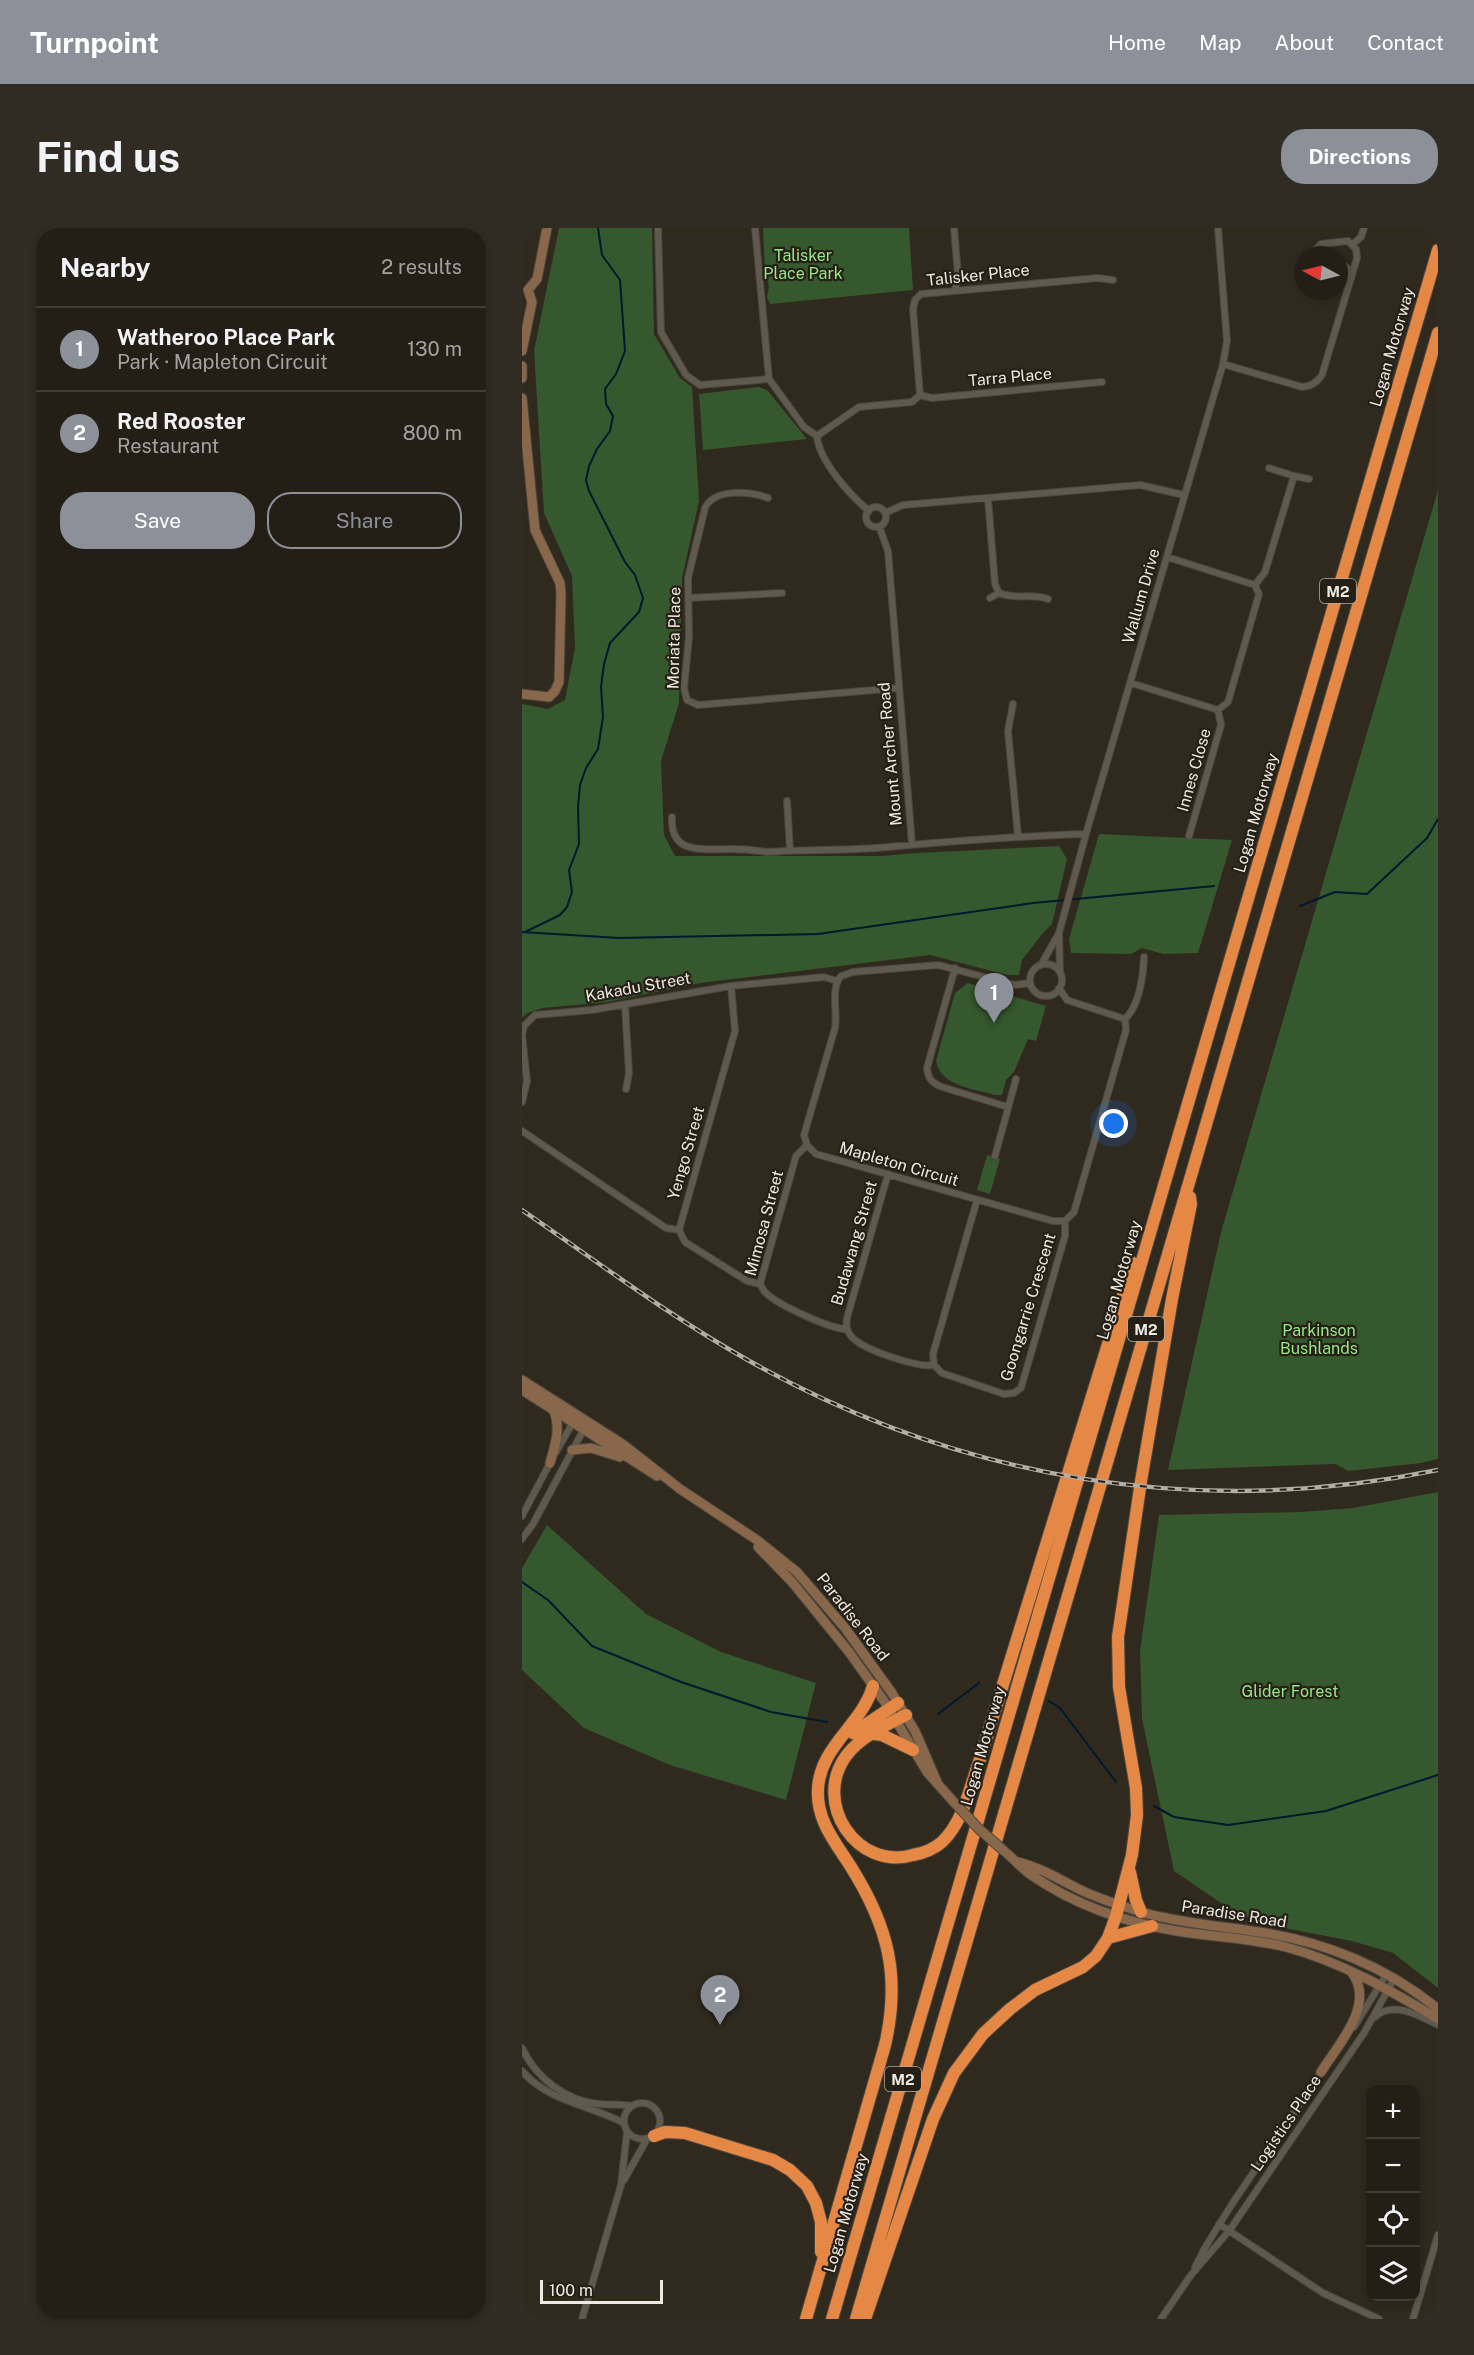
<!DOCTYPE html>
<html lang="en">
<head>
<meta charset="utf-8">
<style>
	body { margin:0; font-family:"Public Sans",sans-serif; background:#302c23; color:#f1f3f6 }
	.controls { position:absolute; right:18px; bottom:18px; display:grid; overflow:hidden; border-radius:12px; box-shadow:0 3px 9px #0003 }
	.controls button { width:54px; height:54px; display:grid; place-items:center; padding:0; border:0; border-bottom:2px solid #413d35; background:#241f16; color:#f1f3f6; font:30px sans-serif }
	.compass { position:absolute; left:772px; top:18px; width:54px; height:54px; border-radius:50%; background:#241f16; box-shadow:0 3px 9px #0003; rotate:277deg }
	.scale { position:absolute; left:18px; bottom:15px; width:123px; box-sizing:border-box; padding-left:6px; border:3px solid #eeeae3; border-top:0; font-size:16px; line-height:21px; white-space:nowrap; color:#eeeae3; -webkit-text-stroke:4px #261f15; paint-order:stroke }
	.you { position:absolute; left:592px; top:896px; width:21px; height:21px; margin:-15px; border:4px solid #fff; border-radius:50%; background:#1a73e8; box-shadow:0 0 0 9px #1a73e833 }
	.badge { display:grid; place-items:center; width:39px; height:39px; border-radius:50%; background:#8c9099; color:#fff; font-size:20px; font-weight:700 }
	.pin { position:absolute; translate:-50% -50px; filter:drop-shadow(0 2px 3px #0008) }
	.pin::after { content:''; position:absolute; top:32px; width:21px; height:18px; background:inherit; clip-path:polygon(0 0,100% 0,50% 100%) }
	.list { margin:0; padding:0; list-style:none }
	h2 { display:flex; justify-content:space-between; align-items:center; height:78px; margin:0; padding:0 24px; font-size:26px }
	h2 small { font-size:20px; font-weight:400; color:#a3a2a1 }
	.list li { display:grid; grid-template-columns:39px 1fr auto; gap:18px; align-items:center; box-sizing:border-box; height:84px; padding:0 24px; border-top:2px solid #413d35 }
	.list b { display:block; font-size:22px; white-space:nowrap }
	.list p { margin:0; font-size:20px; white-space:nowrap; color:#a3a2a1 }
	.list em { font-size:20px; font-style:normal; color:#a3a2a1 }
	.actions { display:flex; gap:12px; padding:18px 24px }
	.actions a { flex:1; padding:14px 0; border:2px solid #8c9099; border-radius:24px; text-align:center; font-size:21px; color:#8c9099 }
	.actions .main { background:#8c9099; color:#fff }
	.icon { flex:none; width:33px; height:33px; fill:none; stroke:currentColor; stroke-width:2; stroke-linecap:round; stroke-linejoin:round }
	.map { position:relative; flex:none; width:916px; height:2091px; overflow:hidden; border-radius:24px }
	header { display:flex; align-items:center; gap:36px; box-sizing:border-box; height:84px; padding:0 30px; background:#8c9099; color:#fff }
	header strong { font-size:28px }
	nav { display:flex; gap:33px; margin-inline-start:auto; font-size:21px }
	.intro { display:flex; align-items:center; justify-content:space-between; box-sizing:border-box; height:144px; padding:0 36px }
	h1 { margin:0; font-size:42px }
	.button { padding:15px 27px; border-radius:24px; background:#8c9099; color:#fff; font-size:21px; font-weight:700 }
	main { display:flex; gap:36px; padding:0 36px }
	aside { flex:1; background:#241f16; border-radius:24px; box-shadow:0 3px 9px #0003 }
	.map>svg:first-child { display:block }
	.green { fill:#35582e }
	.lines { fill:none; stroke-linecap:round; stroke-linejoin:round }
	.stream { stroke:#00192d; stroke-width:2 }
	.street-casing { stroke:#4b463d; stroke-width:8 }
	.secondary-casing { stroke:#4b463d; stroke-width:11 }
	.highway-casing { stroke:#4b463d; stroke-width:14 }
	.street { stroke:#60594d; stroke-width:6 }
	.secondary { stroke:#88674b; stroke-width:9 }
	.highway { stroke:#e58745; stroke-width:12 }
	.rail-casing { stroke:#b2ada5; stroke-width:4.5 }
	.rail { stroke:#261f15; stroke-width:2; stroke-dasharray:7; stroke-linecap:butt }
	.secondary-bridge-casing { stroke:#4b463d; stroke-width:11; stroke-linecap:butt }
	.secondary-bridge { stroke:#88674b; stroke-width:9 }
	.labels { text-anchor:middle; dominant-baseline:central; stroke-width:4.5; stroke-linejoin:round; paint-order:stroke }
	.shield { fill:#261f15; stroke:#b2ada5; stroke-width:1.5 }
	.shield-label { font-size:15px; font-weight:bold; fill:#eeeae3 }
	.park-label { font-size:16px; fill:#95e984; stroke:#261f15 }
	.street-label { font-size:16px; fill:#eeeae3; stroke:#261f15 }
</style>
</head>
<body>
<header>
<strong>Turnpoint</strong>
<nav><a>Home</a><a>Map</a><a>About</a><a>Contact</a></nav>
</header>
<div class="intro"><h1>Find us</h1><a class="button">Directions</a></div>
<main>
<aside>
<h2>Nearby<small>2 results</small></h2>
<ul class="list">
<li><span class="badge">1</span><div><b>Watheroo Place Park</b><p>Park · Mapleton Circuit</p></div><em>130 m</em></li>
<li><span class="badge">2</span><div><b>Red Rooster</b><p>Restaurant</p></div><em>800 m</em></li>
</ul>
<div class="actions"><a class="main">Save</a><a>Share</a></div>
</aside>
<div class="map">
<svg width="916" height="2091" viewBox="0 0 916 2091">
	<rect width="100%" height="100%" fill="#30291e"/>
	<path class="green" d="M37,0H130L132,106L158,150L170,159L177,273L160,350L157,475L139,533L142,607L153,628H360L394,625L537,618L545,631L530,696L521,705L500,732L497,747H485L408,727L178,755L85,774L21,780L5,785L0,790V476L26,481L43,472L53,420L50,348L22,285L12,123Z
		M241,0H387L391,62L248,76L245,69L247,59L243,44Z
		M237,159L245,162L285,211L181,222L177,166Z
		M916,262V1231L899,1235L827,1243L813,1236L646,1242L699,1004Z
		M577,606L710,612L676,725L641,726L620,720L609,726L549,725L547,711Z
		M446,755L524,778L514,813L506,811L492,844L484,852L480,867H473C453,861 418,858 414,833L433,765Z
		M465,927L478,931L468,966L455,962Z
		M916,1264V1760L871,1725L830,1713L767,1701L715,1686L652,1643L620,1491L618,1423L637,1287L779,1284L831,1280Z
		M25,1297L124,1386L199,1424L294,1455L264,1572L148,1537L62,1500L0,1442V1340Z"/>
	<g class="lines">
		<path class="stream" d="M778,678L813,664L845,666L905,610L916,591
			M0,704L97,710L296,706L511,675L692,658
			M3,704L38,687L45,679L50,664L47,642L57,616L56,579L58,557L64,540L76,521L81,489L79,459L82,436L88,415L117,384L121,370L113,347L103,334L67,263L64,252L67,238L75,221L88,203L91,188L84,176L83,161L94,146L103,123L98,52L80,27L76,0
			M0,1354L26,1372L70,1418L159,1454L249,1484L305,1494
			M527,1473L538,1480L594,1554
			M416,1486L457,1455
			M632,1578L652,1589L706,1597L804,1583L916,1547"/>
		<g class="street-casing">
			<path id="street" d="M136,0L139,104L164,147L178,157L247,151
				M233,0L247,151L282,199L295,208C297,233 328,267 347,283
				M432,0L436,47L433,62
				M831,16L839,9L842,0
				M817,33L825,40L827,49
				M701,136L780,159C790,158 794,155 800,147L835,30L834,21L826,13L799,16L794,21L799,27
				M398,167L410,170L580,154
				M295,208L337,179L390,174L398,167L391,81L393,72L399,66L575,50L591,52
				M747,240L772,248L787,251
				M246,270C229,263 192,260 183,280L166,350L167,409L162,460L165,472L176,477L376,460
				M466,271L473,356L477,365
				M344 289a10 10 0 1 1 20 0a10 10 0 1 1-20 0Z
				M363,285L381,277L618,257L662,267
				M357,298L366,323L390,616
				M733,357L743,344L772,248
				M167,370L260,365
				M468,370L477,365C493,372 510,365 526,371
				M609,455L696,482L706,474L737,366L733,357L645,329
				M491,476L486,503L496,608
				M265,573L268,622
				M150,589C148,627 180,621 208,621C221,621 233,622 245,624C285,621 326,623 366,619C431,613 497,608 564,606
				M667,608L699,497L696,482
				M537,705L538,743
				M508 752a16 16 0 1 1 32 0a16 16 0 1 1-32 0Z
				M519,737L537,705L564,606L701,136L705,113L696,0
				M433,740L405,840C406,851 410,855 420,859L486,879
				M508,755L493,757L416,737L331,744L319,748C308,761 316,784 313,800L282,907L285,917L294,926L531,993H543L552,984L604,802L603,791L545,772L537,760
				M209,758L213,803L157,1002L163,1014L225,1053L238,1056
				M103,777L107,845L104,861
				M603,791C618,777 621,749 622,729
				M0,874L5,853L0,807L2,798L13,787L70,782L209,758L302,749L315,753
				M0,903L144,1000L157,1002
				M285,917L274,928L238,1056C240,1059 241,1062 243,1064C254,1076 308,1101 324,1101
				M473,928L494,851
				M366,946L325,1090C324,1097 324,1102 329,1108C339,1121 395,1140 412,1137
				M455,972L411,1126L412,1137L420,1145L482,1166L492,1165L499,1160L543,1008V993
				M34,1224L53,1191
				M0,1288L29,1233
				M0,1311L11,1296L63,1199
				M853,1789C871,1772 898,1788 916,1797
				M832,1799L864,1747
				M0,1820C14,1850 44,1873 77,1876C88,1877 99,1876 110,1878
				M0,1843C27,1874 68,1877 102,1895
				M102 1893a18 18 0 1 1 36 0a18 18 0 1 1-36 0Z
				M102,1952L125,1911
				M697,1996L801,2065L857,2091
				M673,2039L684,2018L710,1976L800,1843
				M60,2091L99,1957L105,1904
				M639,2091L669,2047L707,2003L842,1805L872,1751
				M891,2091L916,2007"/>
		</g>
		<g class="secondary-casing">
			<path id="secondary" d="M0,123L10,74L6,62L15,51L25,0
				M0,138V150
				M0,170L13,302L38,355L39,365L37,454L33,463L27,469L0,466
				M0,1152L102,1217L158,1261L235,1312L275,1344L323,1400L370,1465L393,1503L415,1554
				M0,1162L135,1248
				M50,1222L69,1220L98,1229
				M28,1235C33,1218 39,1200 32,1183
				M236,1319L270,1354L327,1424L362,1473L405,1544L430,1572
				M481,1622C490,1629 498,1639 508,1646C550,1676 604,1695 655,1703C691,1709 728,1710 764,1719C819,1734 868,1762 916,1791
				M496,1634C521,1640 541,1654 563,1664C581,1672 600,1678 619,1684C658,1695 698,1698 737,1704C801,1713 865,1739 916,1781
				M799,1844C816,1817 854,1776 830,1745"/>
		</g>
		<g class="highway-casing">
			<path id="highway" d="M384,1487C364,1497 338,1509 324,1528C290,1575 335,1643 391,1627C402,1625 412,1621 420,1614C442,1593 448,1558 458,1531L611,1035
				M328,1502L331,1505L376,1475
				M352,1506L360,1507L391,1522
				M608,1644L614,1672L619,1684
				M586,1710L630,1698
				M132,1908L143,1904L163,1905L251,1932L268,1942L285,1958L294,1975L299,1994V2024
				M284,2091L363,1817C379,1748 366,1698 329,1639C313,1614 294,1592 296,1561C298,1518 340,1497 351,1458
				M310,2091L916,22
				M334,2091L916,105
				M343,2091L411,1891L432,1845L461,1806L488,1781L513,1762L561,1739L574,1728L586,1710L594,1688L610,1627L615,1587L614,1560L597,1459L596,1409L619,1253L650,1071L669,976L668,969"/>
		</g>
		<use href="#street" class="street"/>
		<use href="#secondary" class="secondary"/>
		<use href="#highway" class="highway"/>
		<g class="rail-casing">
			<path id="rail" d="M0,982C76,1034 151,1091 231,1135C443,1253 678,1291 916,1242"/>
		</g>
		<use href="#rail" class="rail"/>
		<g class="secondary-bridge-casing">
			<path id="secondary-bridge" d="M430,1572L457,1601L481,1622"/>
		</g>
		<use href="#secondary-bridge" class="secondary-bridge"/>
	</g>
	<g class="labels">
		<g class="shield">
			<rect x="798" y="351" width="36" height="24" rx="4.5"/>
			<rect x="606" y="1089" width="36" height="24" rx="4.5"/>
			<rect x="363" y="1839" width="36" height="24" rx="4.5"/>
		</g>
		<g class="shield-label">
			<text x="816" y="363">M2</text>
			<text x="624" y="1101">M2</text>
			<text x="381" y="1851">M2</text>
		</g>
		<g class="park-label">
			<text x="281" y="27">Talisker<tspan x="281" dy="18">Place Park</tspan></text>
			<text x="797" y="1102">Parkinson<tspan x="797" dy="18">Bushlands</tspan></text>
			<text x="768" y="1463">Glider Forest</text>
		</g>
		<g class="street-label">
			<text transform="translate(456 47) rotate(-6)">Talisker Place</text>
			<text transform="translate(870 119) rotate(-74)">Logan Motorway</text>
			<text transform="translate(488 149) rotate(-5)">Tarra Place</text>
			<text transform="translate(619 368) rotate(-74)">Wallum Drive</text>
			<text transform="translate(152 410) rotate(-89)">Moriata Place</text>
			<text transform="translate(368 526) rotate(-95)">Mount Archer Road</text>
			<text transform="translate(672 542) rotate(-74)">Innes Close</text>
			<text transform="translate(734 585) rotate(-74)">Logan Motorway</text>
			<text transform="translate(116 759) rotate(-10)">Kakadu Street</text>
			<text transform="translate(164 925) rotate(-74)">Yengo Street</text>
			<text transform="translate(377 936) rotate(16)">Mapleton Circuit</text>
			<text transform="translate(242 995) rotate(-75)">Mimosa Street</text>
			<text transform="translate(332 1015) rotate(-74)">Budawang Street</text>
			<text transform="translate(597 1052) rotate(-74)">Logan Motorway</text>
			<text transform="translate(506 1079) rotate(-73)">Goongarrie Crescent</text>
			<text transform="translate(331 1389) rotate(52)">Paradise Road</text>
			<text transform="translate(461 1518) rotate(-74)">Logan Motorway</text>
			<text transform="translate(712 1686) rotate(9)">Paradise Road</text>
			<text transform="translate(764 1895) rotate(-56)">Logistics Place</text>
			<text transform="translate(324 1985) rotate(-74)">Logan Motorway</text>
		</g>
	</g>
</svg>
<div class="controls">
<button>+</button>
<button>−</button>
<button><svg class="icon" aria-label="locate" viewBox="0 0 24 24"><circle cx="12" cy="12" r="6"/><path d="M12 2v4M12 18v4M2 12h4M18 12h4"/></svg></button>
<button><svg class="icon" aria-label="layers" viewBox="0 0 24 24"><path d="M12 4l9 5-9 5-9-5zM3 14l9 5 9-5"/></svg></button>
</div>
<svg class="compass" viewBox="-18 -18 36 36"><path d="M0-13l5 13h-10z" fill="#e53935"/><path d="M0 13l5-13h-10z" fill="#a3a2a1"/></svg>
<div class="scale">100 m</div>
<div class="you"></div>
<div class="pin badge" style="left:472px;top:795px">1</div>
<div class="pin badge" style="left:198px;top:1797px">2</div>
</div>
</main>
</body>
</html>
